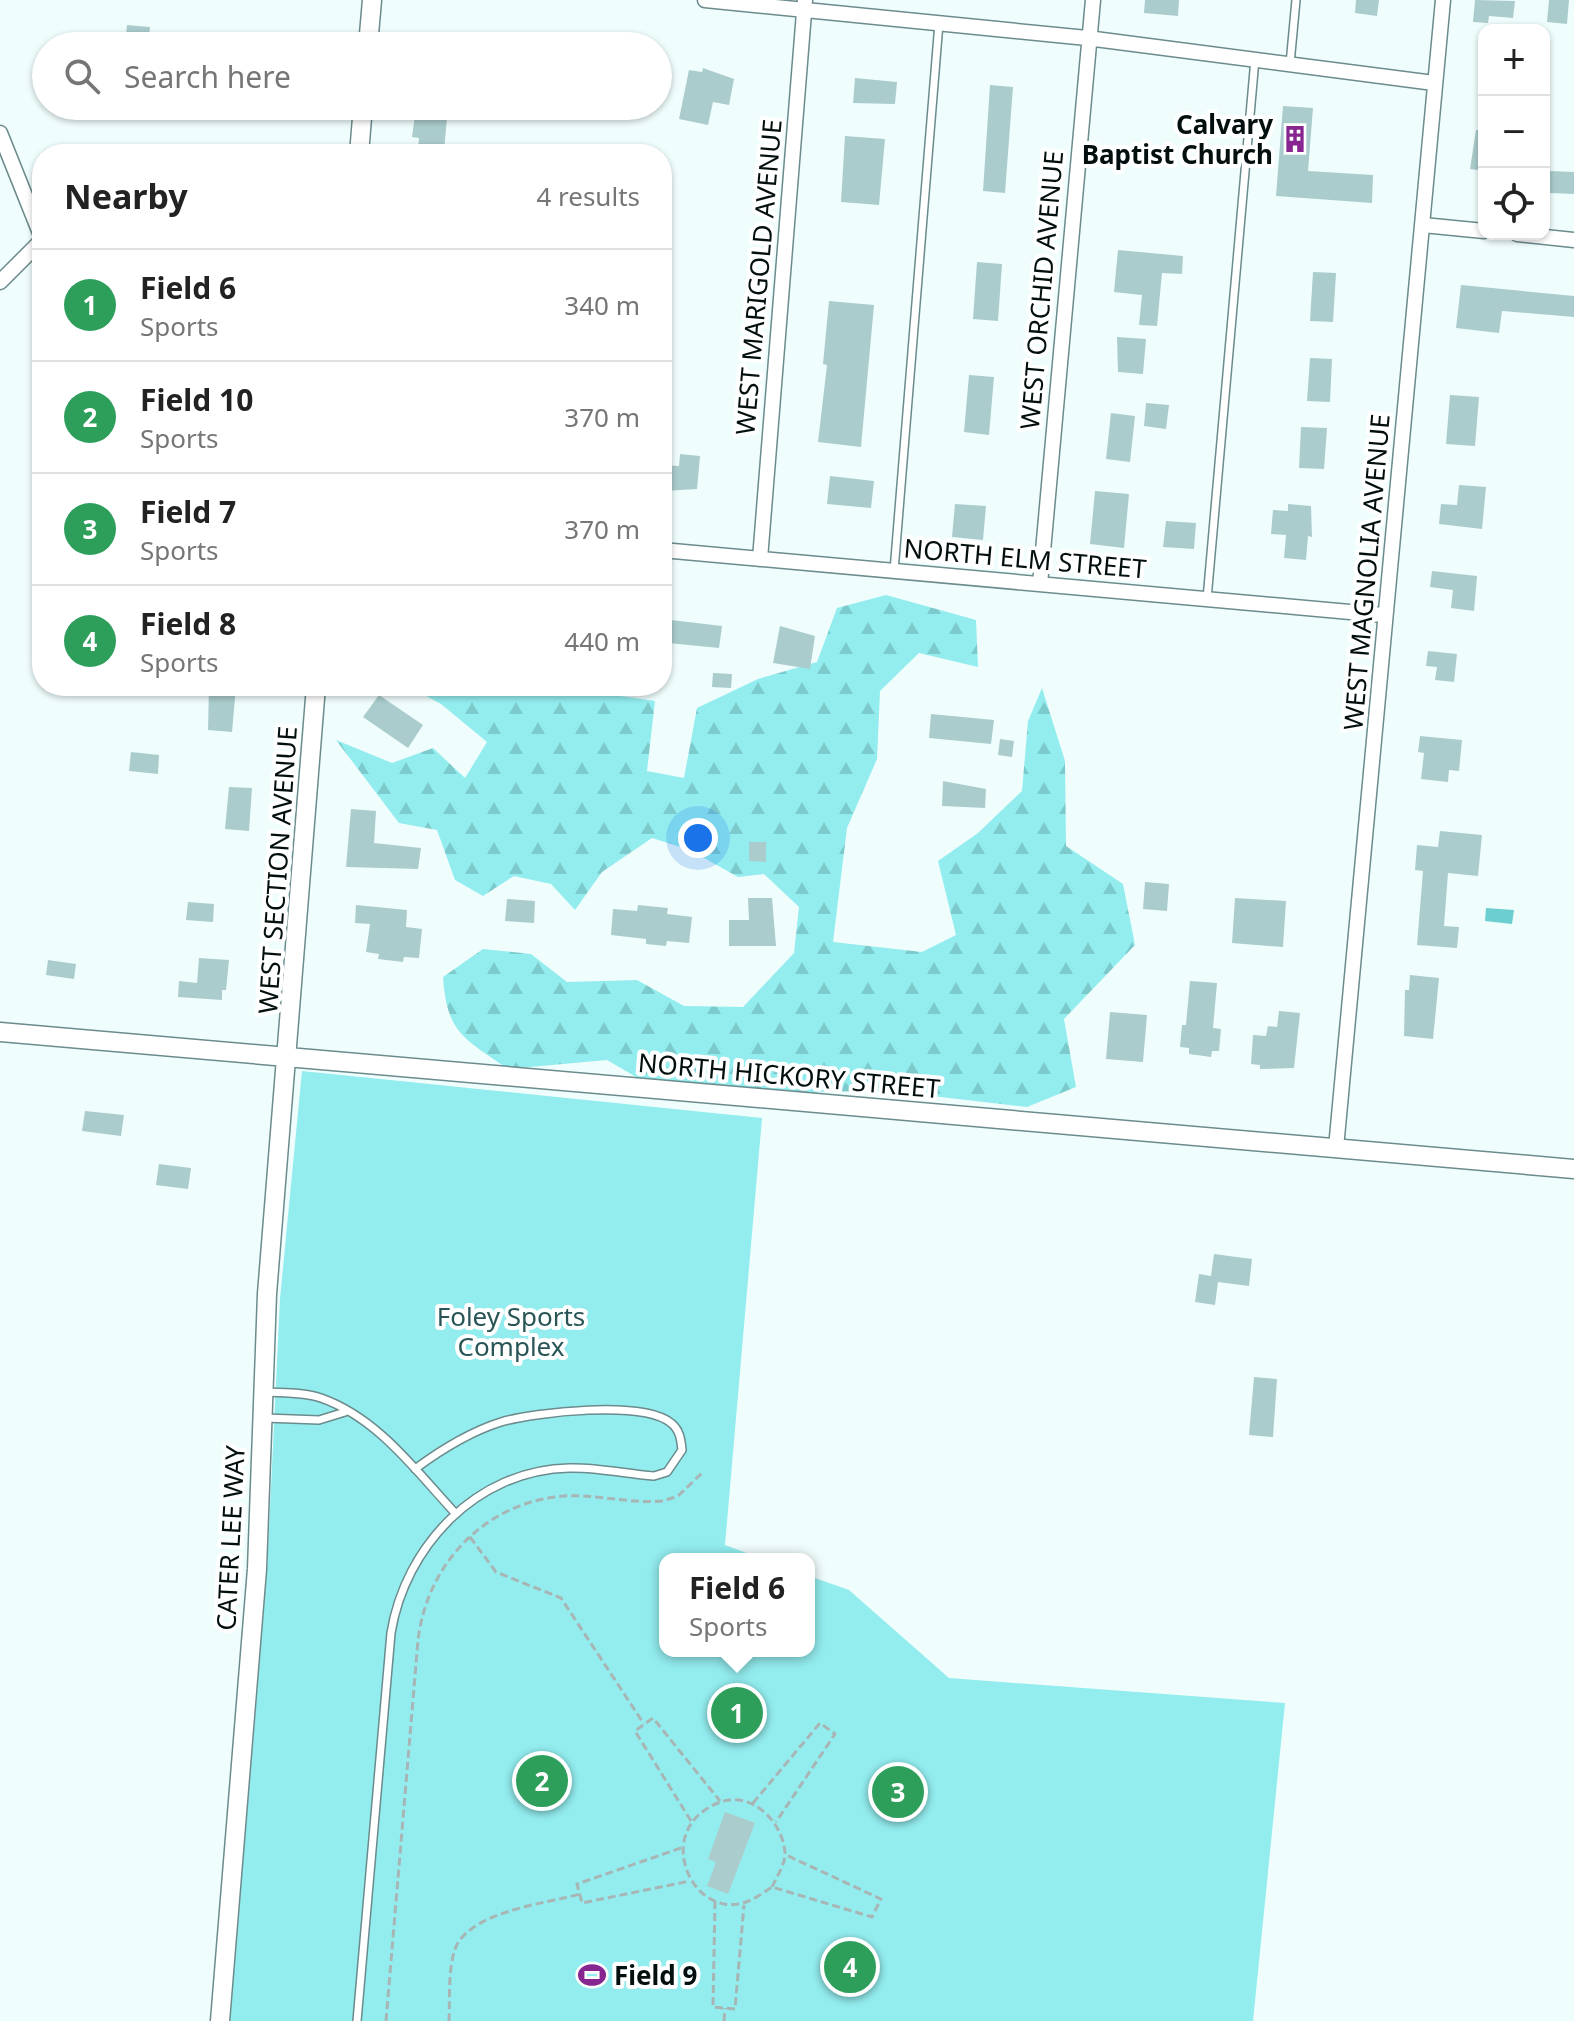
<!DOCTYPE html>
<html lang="en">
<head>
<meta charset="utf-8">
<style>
	body { margin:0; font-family:"Noto Sans",sans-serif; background:#f2f2f2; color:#222 }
	.controls { position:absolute; right:24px; top:24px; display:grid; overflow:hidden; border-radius:16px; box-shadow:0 2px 6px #0004 }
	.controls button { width:72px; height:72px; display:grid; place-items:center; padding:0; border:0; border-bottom:2px solid #e0e0e0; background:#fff; color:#222; font:40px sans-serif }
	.you { position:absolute; left:698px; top:838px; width:28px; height:28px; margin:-20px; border:6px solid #fff; border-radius:50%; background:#1a73e8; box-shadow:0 0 0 12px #1a73e833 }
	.badge { display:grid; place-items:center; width:52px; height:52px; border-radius:50%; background:#872690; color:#fff; font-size:26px; font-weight:700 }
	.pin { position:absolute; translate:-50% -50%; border:4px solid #fff; box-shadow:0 2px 8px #0006 }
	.popup { position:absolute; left:659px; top:1553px; width:156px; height:104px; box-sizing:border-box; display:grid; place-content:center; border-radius:16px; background:#fff; filter:drop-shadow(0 2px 6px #0005); font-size:26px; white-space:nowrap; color:#767676 }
	.popup b { font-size:30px; color:#222 }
	.popup::after { content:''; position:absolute; left:50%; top:100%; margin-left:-16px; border:16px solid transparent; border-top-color:#fff }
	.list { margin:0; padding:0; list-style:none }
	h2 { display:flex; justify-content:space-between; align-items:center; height:104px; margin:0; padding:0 32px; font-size:34px }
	h2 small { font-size:26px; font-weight:400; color:#767676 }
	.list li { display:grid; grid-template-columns:52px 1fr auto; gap:24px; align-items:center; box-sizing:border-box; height:112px; padding:0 32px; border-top:2px solid #e0e0e0 }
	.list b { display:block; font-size:30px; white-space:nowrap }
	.list p { margin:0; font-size:26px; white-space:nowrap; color:#767676 }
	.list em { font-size:26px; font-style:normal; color:#767676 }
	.icon { flex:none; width:44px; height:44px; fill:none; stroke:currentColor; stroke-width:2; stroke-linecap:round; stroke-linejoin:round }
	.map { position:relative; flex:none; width:1574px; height:2021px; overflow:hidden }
	.search { position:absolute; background:#fff; box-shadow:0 2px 6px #0004; left:32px; top:32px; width:640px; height:88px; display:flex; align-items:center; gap:20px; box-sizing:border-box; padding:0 28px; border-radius:44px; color:#767676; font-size:30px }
	.panel { position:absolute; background:#fff; box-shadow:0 2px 6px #0004; left:32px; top:144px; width:640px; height:552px; border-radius:32px }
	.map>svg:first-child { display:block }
	.forest { fill:url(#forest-firs) }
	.green { fill:#93edef }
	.water { fill:#6dced0 }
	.building { fill:#abcccd }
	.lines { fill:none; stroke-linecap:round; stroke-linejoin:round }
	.service-casing { stroke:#6b8b8c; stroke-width:10 }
	.minor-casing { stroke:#6b8b8c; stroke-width:17 }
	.tertiary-casing { stroke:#6b8b8c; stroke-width:21 }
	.path { stroke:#a8b5b5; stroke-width:3; stroke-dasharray:8 4; stroke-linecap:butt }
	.service { stroke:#fff; stroke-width:7 }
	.minor { stroke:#fff; stroke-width:14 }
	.tertiary { stroke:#fff; stroke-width:18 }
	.labels { text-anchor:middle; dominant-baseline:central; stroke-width:8; stroke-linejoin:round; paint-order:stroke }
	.poi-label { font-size:26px; font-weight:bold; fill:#030e0e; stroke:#fff; text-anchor:end }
	.street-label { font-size:26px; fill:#030e0e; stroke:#fff }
	.park-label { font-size:26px; fill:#295556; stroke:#fff }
</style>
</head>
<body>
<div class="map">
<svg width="1574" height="2021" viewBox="0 0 1574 2021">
	<defs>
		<pattern id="forest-firs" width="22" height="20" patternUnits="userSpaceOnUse" patternTransform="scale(2)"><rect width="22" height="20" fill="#93edef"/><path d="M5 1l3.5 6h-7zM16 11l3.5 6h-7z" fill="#7dcacc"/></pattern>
	</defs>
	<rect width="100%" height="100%" fill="#f0fdfd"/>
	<path class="forest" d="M886,595L976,620L978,667L919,653L880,691L877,759L847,828L833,942L922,952L956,935L938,861L978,833L1022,791L1028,721L1042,688L1065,761L1066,846L1123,884L1135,945L1064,1019L1076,1087L1027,1107L906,1093L829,1091L736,1104L643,1081L607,1060L508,1069C464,1038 447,1034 443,977L483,949L531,954L567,982L637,980L684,1006L743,1007L794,953L799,907L764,874L738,877L690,850L652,838L602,872L575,910L551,884L514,876L483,896L455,880L437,830L399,823L336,740L392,763L433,748L465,778L487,742L441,704L408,686H551L655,701L647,771L684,778L697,708L758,679L817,662L837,608Z"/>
	<path class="green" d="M302,1071L762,1118L725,1545L763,1559H665V1651H809V1576L849,1590L949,1678L1285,1703L1253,2021H230L267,1571L280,1299Z"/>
	<path class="water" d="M1486,908L1514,910L1512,924L1485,921Z"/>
	<path class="building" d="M1145,0H1179L1178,16L1144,13Z
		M1356,0H1379L1377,16L1355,13Z
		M1475,0L1515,1L1513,18L1489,16L1488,23L1473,22Z
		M1549,0H1569L1567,24L1547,22Z
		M127,25L150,27L148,46H125Z
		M703,68L734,79L729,105L713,102L708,125L679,119L689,70L702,72Z
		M855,78L897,82L895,104L853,103Z
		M990,85L1013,87L1005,193L983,191Z
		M1283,106L1313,108L1308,171L1373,175L1372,203L1276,196Z
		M415,115L447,118L444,151L418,148L419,138L412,137Z
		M1476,130H1484V171L1470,169Z
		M845,136L885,139L879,205L841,202Z
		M1550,171L1574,172V194L1549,193Z
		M1118,250L1183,256L1182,274L1162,273L1157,326L1139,325L1142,295L1114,292Z
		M977,262L1002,264L998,321L973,319Z
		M1313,272L1336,273L1333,322L1310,321Z
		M1461,285L1574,296V317L1502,311L1499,333L1456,328Z
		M829,301L874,305L861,447L818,442L827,365L823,364Z
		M1117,337L1146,339L1143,374L1118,372Z
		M1310,358L1332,359L1330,402L1307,401Z
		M969,375L994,377L989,435L964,432Z
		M1450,395L1479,397L1475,446L1446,444Z
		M1146,403L1169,405L1166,429L1144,426Z
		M1111,413L1135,416L1130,462L1106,459Z
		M1301,427L1327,428L1324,469L1299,468Z
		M680,454L700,456L697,489L665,491L662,465L679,466Z
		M830,476L874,481L871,508L827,504Z
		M1459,485L1486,487L1482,529L1439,524L1441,504L1457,505Z
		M1095,491L1129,494L1124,548L1090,544Z
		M955,504L986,506L983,540L952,537Z
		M1288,504L1311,506L1312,537L1308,536L1306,560L1284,558L1286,535L1271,534L1273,510L1288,511Z
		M1166,521L1196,523L1194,549L1163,547Z
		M1432,571L1477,576L1474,611L1451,608L1453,590L1430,587Z
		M671,620L722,626L719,648L668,643Z
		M780,626L815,636L810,669L773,663Z
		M1428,651L1457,654L1454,682L1435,680L1437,667L1426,666Z
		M713,673L732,674L731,688L712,687Z
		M209,686H236L232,732L208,730Z
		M379,695L423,725L408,748L363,717Z
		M931,714L994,720L991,744L929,738Z
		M1420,736L1462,740L1459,771L1449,770L1448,782L1421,779L1424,753L1418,752Z
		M1000,739L1014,741L1012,757L998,755Z
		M131,752L159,755L158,774L129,771Z
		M943,781L986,789L985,808L942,806Z
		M229,787L252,788L249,831L225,829Z
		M351,809L376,811L374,843L421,848L418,869L346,867Z
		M1440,831L1482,835L1478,876L1448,873L1444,926L1459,927L1457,948L1417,945L1423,871L1415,870L1417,845L1438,847Z
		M749,842H766V862L749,861Z
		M1145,882L1169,884L1167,911L1143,909Z
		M748,898H772L776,946H729V920H749Z
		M1235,898L1286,901L1283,947L1232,943Z
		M507,899L535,901L534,923L505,921Z
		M188,902L214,904L213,922L186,920Z
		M356,905L407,910L406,927L422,929L419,958L404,957L403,962L378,959L379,954L366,952L370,924L355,923Z
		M638,905L668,908L667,914L692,917L689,943L667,941L666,946L646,944V939L611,935L613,909L637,911Z
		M199,958L229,960L226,990H222V1000L178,997L179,981L197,983Z
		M48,960L76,964L74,979L46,975Z
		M1410,975L1439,978L1433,1039L1404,1036L1405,990H1409Z
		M1190,981L1217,983L1213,1028L1221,1029L1219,1051H1212L1211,1057L1189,1054V1048L1180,1047L1182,1025H1186Z
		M1279,1011L1300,1013L1294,1068L1260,1069V1065L1251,1064L1253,1035L1266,1036L1268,1026L1277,1027Z
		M1110,1012L1147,1015L1143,1062L1106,1059Z
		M85,1111L124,1115L121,1136L82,1131Z
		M159,1164L191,1168L188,1189L156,1185Z
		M1214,1254L1252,1259L1249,1286L1218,1282L1215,1305L1195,1302L1199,1274L1211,1276Z
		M1254,1377L1277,1379L1273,1437L1249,1435Z
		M725,1812L755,1823L728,1894L707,1886L716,1862L708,1859Z"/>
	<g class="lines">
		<g class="service-casing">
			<path id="service" d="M1290,64L1296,0
				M894,571L939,23
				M1207,599L1255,59
				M266,1392C284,1393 304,1392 321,1398C378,1418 416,1471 456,1514
				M265,1418L319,1420L345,1412
				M357,2021L391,1633C405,1547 476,1470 569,1468C597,1467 626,1474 654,1476L667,1472L682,1450C681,1440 680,1430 671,1423C643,1400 535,1412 501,1422C469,1432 442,1449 415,1469"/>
		</g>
		<g class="minor-casing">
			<path id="minor" d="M705,0L1087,38L1434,83
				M0,133L42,238
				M1423,225L1484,231
				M1517,234L1574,240
				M0,282L42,240
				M662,550L1383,615
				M760,559L805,0
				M1040,584L1093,0
				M1336,1148L1443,0"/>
		</g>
		<g class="tertiary-casing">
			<path id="tertiary" d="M368,46L372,0
				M359,154L363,106
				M0,1032L1574,1169
				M220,2021L257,1569L267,1294L316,686"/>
		</g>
		<path class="path" d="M470,1537L496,1572L561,1598L644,1724
			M753,1803L820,1723L835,1734L776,1822
			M691,1821L635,1731L653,1718L720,1801
			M681,1848L577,1884L582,1903L690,1881
			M772,1887C776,1878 786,1863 785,1853C783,1822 751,1789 718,1803C651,1830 692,1921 746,1902C755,1899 764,1892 772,1887L872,1917L881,1899L786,1855
			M715,1901L713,2007L735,2009L744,1905
			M386,2021L418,1640C427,1564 485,1502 564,1496C597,1494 629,1504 663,1501L678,1496L703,1472
			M449,2021C450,1999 448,1974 454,1952C465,1912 544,1904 580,1894
			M724,2021L725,2008"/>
		<use href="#service" class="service"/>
		<use href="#minor" class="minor"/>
		<use href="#tertiary" class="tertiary"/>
	</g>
	<defs>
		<g id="building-bare" transform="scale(2.16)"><path d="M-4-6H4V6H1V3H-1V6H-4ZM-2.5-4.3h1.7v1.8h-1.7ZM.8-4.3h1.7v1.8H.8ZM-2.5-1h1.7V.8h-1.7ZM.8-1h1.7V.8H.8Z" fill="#872690" stroke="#fff" stroke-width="2.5" paint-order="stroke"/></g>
		<g id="stadium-bare" transform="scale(2.16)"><path d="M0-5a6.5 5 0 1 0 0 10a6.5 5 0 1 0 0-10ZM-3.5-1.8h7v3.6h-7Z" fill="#872690" stroke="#fff" stroke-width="2.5" paint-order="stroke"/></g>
	</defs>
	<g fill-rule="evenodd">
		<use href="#building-bare" x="1295" y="139"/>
		<use href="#stadium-bare" x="592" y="1975"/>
	</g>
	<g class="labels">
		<g class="poi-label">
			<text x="1273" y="124">Calvary<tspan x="1273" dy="30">Baptist Church</tspan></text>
			<text x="614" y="1975" text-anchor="start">Field 9</text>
		</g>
		<g class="street-label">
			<text transform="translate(758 277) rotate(-85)">WEST MARIGOLD AVENUE</text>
			<text transform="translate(1041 290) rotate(-85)">WEST ORCHID AVENUE</text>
			<text transform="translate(1025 558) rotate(5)">NORTH ELM STREET</text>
			<text transform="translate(1366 572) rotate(-85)">WEST MAGNOLIA AVENUE</text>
			<text transform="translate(277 870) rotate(-86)">WEST SECTION AVENUE</text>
			<text transform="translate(789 1075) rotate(5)">NORTH HICKORY STREET</text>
			<text transform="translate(230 1538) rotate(-87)">CATER LEE WAY</text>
		</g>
		<g class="park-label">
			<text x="511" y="1316">Foley Sports<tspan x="511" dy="30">Complex</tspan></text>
		</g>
	</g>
</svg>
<div class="controls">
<button>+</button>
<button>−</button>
<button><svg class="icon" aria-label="locate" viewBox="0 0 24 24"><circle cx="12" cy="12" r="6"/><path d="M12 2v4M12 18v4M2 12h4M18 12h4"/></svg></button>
</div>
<div class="you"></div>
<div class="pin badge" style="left:737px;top:1713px;background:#2e9e5b">1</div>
<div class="popup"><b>Field 6</b>Sports</div>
<div class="pin badge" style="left:542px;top:1781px;background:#2e9e5b">2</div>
<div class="pin badge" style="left:898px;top:1792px;background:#2e9e5b">3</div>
<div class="pin badge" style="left:850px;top:1967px;background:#2e9e5b">4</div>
<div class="search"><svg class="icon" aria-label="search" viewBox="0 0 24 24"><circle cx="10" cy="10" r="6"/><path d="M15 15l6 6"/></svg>Search here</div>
<section class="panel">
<h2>Nearby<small>4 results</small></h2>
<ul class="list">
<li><span class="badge" style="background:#2e9e5b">1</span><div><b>Field 6</b><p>Sports</p></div><em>340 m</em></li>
<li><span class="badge" style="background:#2e9e5b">2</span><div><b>Field 10</b><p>Sports</p></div><em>370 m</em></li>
<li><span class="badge" style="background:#2e9e5b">3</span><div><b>Field 7</b><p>Sports</p></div><em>370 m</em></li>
<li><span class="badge" style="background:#2e9e5b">4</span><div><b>Field 8</b><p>Sports</p></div><em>440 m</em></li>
</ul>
</section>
</div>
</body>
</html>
